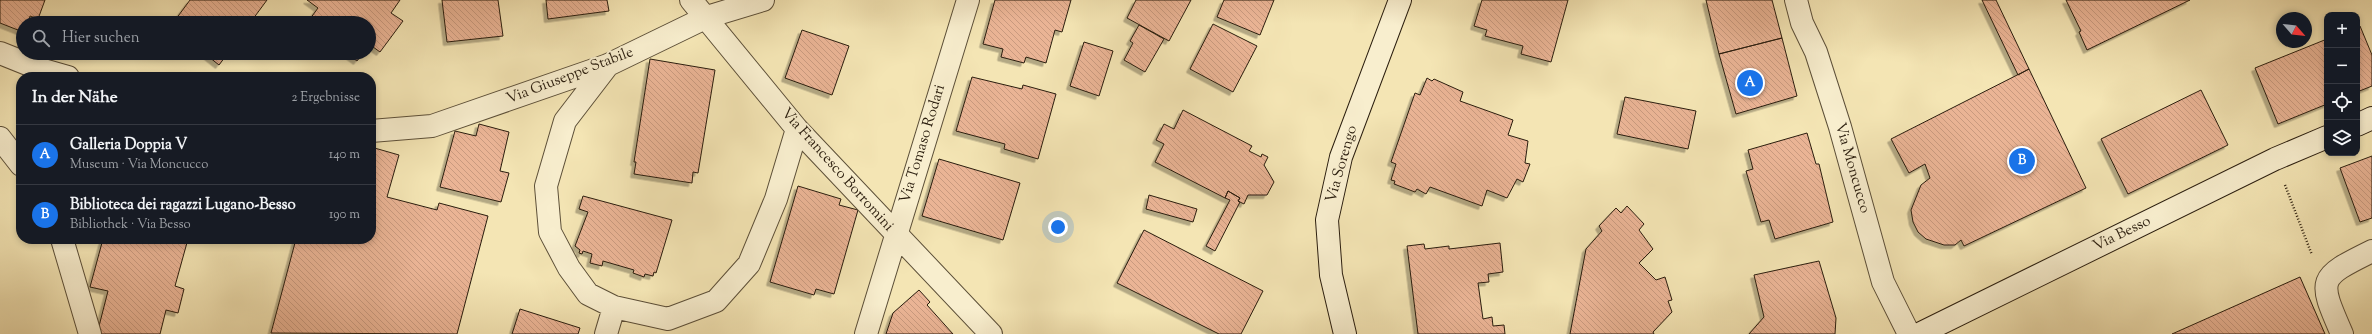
<!DOCTYPE html>
<html lang="de">
<head>
<meta charset="utf-8">
<style>
	body { margin:0; font-family:"Sorts Mill Goudy",serif; background:#20242c; color:#f1f3f6 }
	.controls { position:absolute; right:12px; top:12px; display:grid; overflow:hidden; border-radius:8px; box-shadow:0 2px 6px #0003 }
	.controls button { width:36px; height:36px; display:grid; place-items:center; padding:0; border:0; border-bottom:1px solid #363941; background:#171b24; color:#f1f3f6; font:20px sans-serif }
	.compass { position:absolute; left:2276px; top:12px; width:36px; height:36px; border-radius:50%; background:#171b24; box-shadow:0 2px 6px #0003; rotate:118deg }
	.you { position:absolute; left:1058px; top:227px; width:14px; height:14px; margin:-10px; border:3px solid #fff; border-radius:50%; background:#1a73e8; box-shadow:0 0 0 6px #1a73e833 }
	.badge { display:grid; place-items:center; width:26px; height:26px; border-radius:50%; background:#1a73e8; color:#fff; font-size:13px; font-weight:700 }
	.pin { position:absolute; translate:-50% -50%; border:2px solid #fff; box-shadow:0 1px 4px #0006 }
	.list { margin:0; padding:0; list-style:none }
	h2 { display:flex; justify-content:space-between; align-items:center; height:52px; margin:0; padding:0 16px; font-size:17px }
	h2 small { font-size:13px; font-weight:400; color:#9ea1a6 }
	.list li { display:grid; grid-template-columns:26px 1fr auto; gap:12px; align-items:center; box-sizing:border-box; height:60px; padding:0 16px; border-top:1px solid #363941 }
	.list b { display:block; font-size:15px; white-space:nowrap }
	.list p { margin:0; font-size:13px; white-space:nowrap; color:#9ea1a6 }
	.list em { font-size:13px; font-style:normal; color:#9ea1a6 }
	.icon { flex:none; width:22px; height:22px; fill:none; stroke:currentColor; stroke-width:2; stroke-linecap:round; stroke-linejoin:round }
	.map { position:relative; flex:none; width:2372px; height:334px; overflow:hidden }
	.search { position:absolute; background:#171b24; box-shadow:0 2px 6px #0003; left:16px; top:16px; width:360px; height:44px; display:flex; align-items:center; gap:10px; box-sizing:border-box; padding:0 14px; border-radius:22px; color:#9ea1a6; font-size:15px }
	.panel { position:absolute; background:#171b24; box-shadow:0 2px 6px #0003; left:16px; top:72px; width:360px; height:172px; border-radius:16px }
	.map>svg:first-child { display:block }
	.building { fill:url(#building-back-hatch); stroke:#2a1d0e; filter:url(#shadow) }
	.lines { fill:none; stroke-linecap:round; stroke-linejoin:round }
	.minor-casing { stroke:#5c4f38; stroke-width:24 }
	.tertiary-casing { stroke:#5c4f38; stroke-width:24 }
	.secondary-casing { stroke:#2a1d0e; stroke-width:24 }
	.path { stroke:#2a1d0e; stroke-width:2.5; stroke-dasharray:1 2; stroke-linecap:butt }
	.minor { stroke:#f8eece; stroke-width:22 }
	.tertiary { stroke:#f8eece; stroke-width:22 }
	.secondary { stroke:#f8eece; stroke-width:22 }
	.labels { text-anchor:middle; dominant-baseline:central; stroke-width:4; stroke-linejoin:round; paint-order:stroke }
	.street-label { font-size:15px; fill:#2a1d0e; stroke:#f8eece }
</style>
</head>
<body>
<div class="map">
<svg width="2372" height="334" viewBox="0 0 2372 334">
	<defs>
		<pattern id="building-back-hatch" width="6" height="6" patternUnits="userSpaceOnUse"><rect width="6" height="6" fill="#eab495"/><path d="M-1 5l2 2M0 0l6 6M5-1l2 2" fill="none" stroke="#c99a7f"/></pattern>
		<filter id="shadow"><feDropShadow dx="-3.5" dy="3.5" stdDeviation="0" flood-color="#0004"/></filter>
	</defs>
	<rect width="100%" height="100%" fill="#f4e5b4"/>
	<filter id="stains"><feTurbulence type="fractalNoise" baseFrequency=".005" numOctaves="4"/><feColorMatrix values="0 0 0 0 .2 0 0 0 0 .09 0 0 0 0 .02 0 0 0 .5 -.17"/></filter>
	<radialGradient id="worn" r=".72"><stop offset=".6" stop-color="#630" stop-opacity="0"/><stop offset="1" stop-color="#630" stop-opacity=".3"/></radialGradient>
	<path class="building" d="M0,0H45L38,19L30,16L28,23H23V32L0,23Z
		M190,0H267L250,23H173Z
		M307,0H400L391,13L403,21L380,52L369,44V23H307L318,8Z
		M442,0H498L503,36L447,42Z
		M546,0H607L609,11L548,19Z
		M995,0H1071L1062,32L1055,30L1046,63L1026,57L1024,63L1001,57L1003,49L983,44Z
		M1136,0H1191L1169,41L1127,18Z
		M1224,0H1274L1260,35L1217,17Z
		M1482,0H1568L1551,62L1521,54L1523,46L1485,36L1487,30L1474,26Z
		M1706,0H1772L1782,38L1719,54Z
		M1982,0H1996L2029,69L2018,75Z
		M2066,0H2190L2087,50L2079,32L2081,31Z
		M1213,24L1257,46L1233,92L1190,69Z
		M1139,25L1164,39L1145,72L1124,60L1133,43L1130,41Z
		M2360,26L2372,55V86L2357,92V27Z
		M802,30L849,46L832,95L785,78Z
		M1782,38L1797,96L1736,114L1719,54Z
		M2327,39V104L2278,124L2255,68Z
		M1084,42L1113,51L1099,96L1070,86Z
		M204,53H228L219,65Z
		M346,53H363L357,61Z
		M650,59L715,70L698,173L693,172L692,183L634,174L636,162H634Z
		M2029,69L2086,188L1964,246L1961,240L1955,245H1944L1926,239L1918,232L1913,222L1911,210L1921,185L1930,178L1925,164L1909,173L1891,139Z
		M972,77L1022,89L1023,85L1056,94L1038,159L1004,149L1005,144L956,131Z
		M1427,78L1432,81L1434,79L1463,92L1460,101L1513,120L1508,135L1528,141L1525,163L1530,164L1523,182L1517,179L1507,198L1487,190L1482,206L1430,187L1426,194L1417,189L1415,192L1394,184L1395,181L1391,180L1396,164L1391,162L1415,93L1420,95Z
		M2201,90L2228,145L2128,194L2101,139Z
		M1625,97L1696,111L1688,149L1617,134Z
		M1183,110L1252,146L1249,151L1261,157L1262,154L1268,157L1264,165L1274,182L1267,195H1248L1244,204L1238,201L1240,198L1228,191L1225,198L1155,162L1164,144L1156,140L1164,124L1174,129Z
		M479,124L509,132L500,171L509,173L501,202L440,187L455,131L476,136Z
		M1807,133L1816,164H1819L1833,222L1775,239L1769,220L1761,222L1746,171L1753,169L1748,150Z
		M371,147L399,155L387,197L437,210L439,203L488,216L457,334L271,333L296,239H371Z
		M2372,156V218L2360,222L2340,168Z
		M939,159L1020,183L1003,240L922,216Z
		M798,186L841,199L839,205L858,210L834,294L816,289L814,295L770,282Z
		M1228,191L1240,198L1238,201L1240,202L1215,251L1206,246L1230,200L1225,198Z
		M1149,195L1197,209L1193,222L1146,209Z
		M583,196L672,220L656,273L654,272L653,276L645,274L644,277L633,273L634,270L603,261L602,266L590,263L592,254L583,251L582,254L579,253L580,250L575,246L588,212L579,209Z
		M1627,206L1644,224L1639,230L1653,249L1639,263L1656,280L1665,277L1672,300L1668,301L1672,312L1653,332L1654,334H1570L1586,249L1602,231L1599,226L1616,208L1621,213Z
		M1144,230L1263,291L1241,334H1219L1117,283Z
		M103,239H188L175,286L184,289L178,313L166,310L160,334H97L108,291L90,287Z
		M1500,243L1503,272L1488,274L1489,282L1478,283L1483,319L1492,317L1493,326L1504,325L1505,334H1418L1407,246L1424,244L1425,249L1449,246V249Z
		M1819,261L1836,318L1835,334H1749L1764,317L1754,275Z
		M2300,277L2325,334H2172Z
		M919,290L930,302L927,305L953,334H886L893,313Z
		M520,309L580,328L578,334H512Z"/>
	<g class="lines">
		<g class="minor-casing">
			<path id="minor" d="M691,0L797,129L991,334
				M0,53L40,69L68,77
				M608,65L565,121L546,186L550,232L569,268L588,294L614,307L668,319L716,301L749,264L776,199L797,129
				M371,131L432,126L608,65L707,17L763,0
				M0,138L21,165
				M62,239L90,334
				M606,334L614,307
				M866,334L968,0
				M2342,334C2318,279 2317,278 2372,251"/>
		</g>
		<g class="tertiary-casing">
			<path id="tertiary" d="M1796,0L1802,23L1816,52L1840,127L1883,282L1909,334"/>
		</g>
		<g class="secondary-casing">
			<path id="secondary" d="M2357,125L2372,118
				M1345,334L1331,275L1327,220L1341,157L1400,0
				M1919,334L2275,159L2327,137"/>
		</g>
		<path class="path" d="M2285,185L2312,255"/>
		<use href="#minor" class="minor"/>
		<use href="#tertiary" class="tertiary"/>
		<use href="#secondary" class="secondary"/>
	</g>
	<g class="labels">
		<g class="street-label">
			<text transform="translate(570 76) rotate(-21)">Via Giuseppe Stabile</text>
			<text transform="translate(923 144) rotate(-73)">Via Tomaso Rodari</text>
			<text transform="translate(1342 164) rotate(-74)">Via Sorengo</text>
			<text transform="translate(1852 168) rotate(74)">Via Moncucco</text>
			<text transform="translate(837 170) rotate(48)">Via Francesco Borromini</text>
			<text transform="translate(2122 234) rotate(-26)">Via Besso</text>
		</g>
	</g>
	<rect width="100%" height="100%" filter="url(#stains)"/>
	<rect width="100%" height="100%" fill="url(#worn)"/>
</svg>
<div class="controls">
<button>+</button>
<button>−</button>
<button><svg class="icon" aria-label="locate" viewBox="0 0 24 24"><circle cx="12" cy="12" r="6"/><path d="M12 2v4M12 18v4M2 12h4M18 12h4"/></svg></button>
<button><svg class="icon" aria-label="layers" viewBox="0 0 24 24"><path d="M12 4l9 5-9 5-9-5zM3 14l9 5 9-5"/></svg></button>
</div>
<svg class="compass" viewBox="-18 -18 36 36"><path d="M0-13l5 13h-10z" fill="#e53935"/><path d="M0 13l5-13h-10z" fill="#9ea1a6"/></svg>
<div class="you"></div>
<div class="pin badge" style="left:1750px;top:83px">A</div>
<div class="pin badge" style="left:2022px;top:161px">B</div>
<div class="search"><svg class="icon" aria-label="search" viewBox="0 0 24 24"><circle cx="10" cy="10" r="6"/><path d="M15 15l6 6"/></svg>Hier suchen</div>
<section class="panel">
<h2>In der Nähe<small>2 Ergebnisse</small></h2>
<ul class="list">
<li><span class="badge">A</span><div><b>Galleria Doppia V</b><p>Museum · Via Moncucco</p></div><em>140 m</em></li>
<li><span class="badge">B</span><div><b>Biblioteca dei ragazzi Lugano-Besso</b><p>Bibliothek · Via Besso</p></div><em>190 m</em></li>
</ul>
</section>
</div>
</body>
</html>
